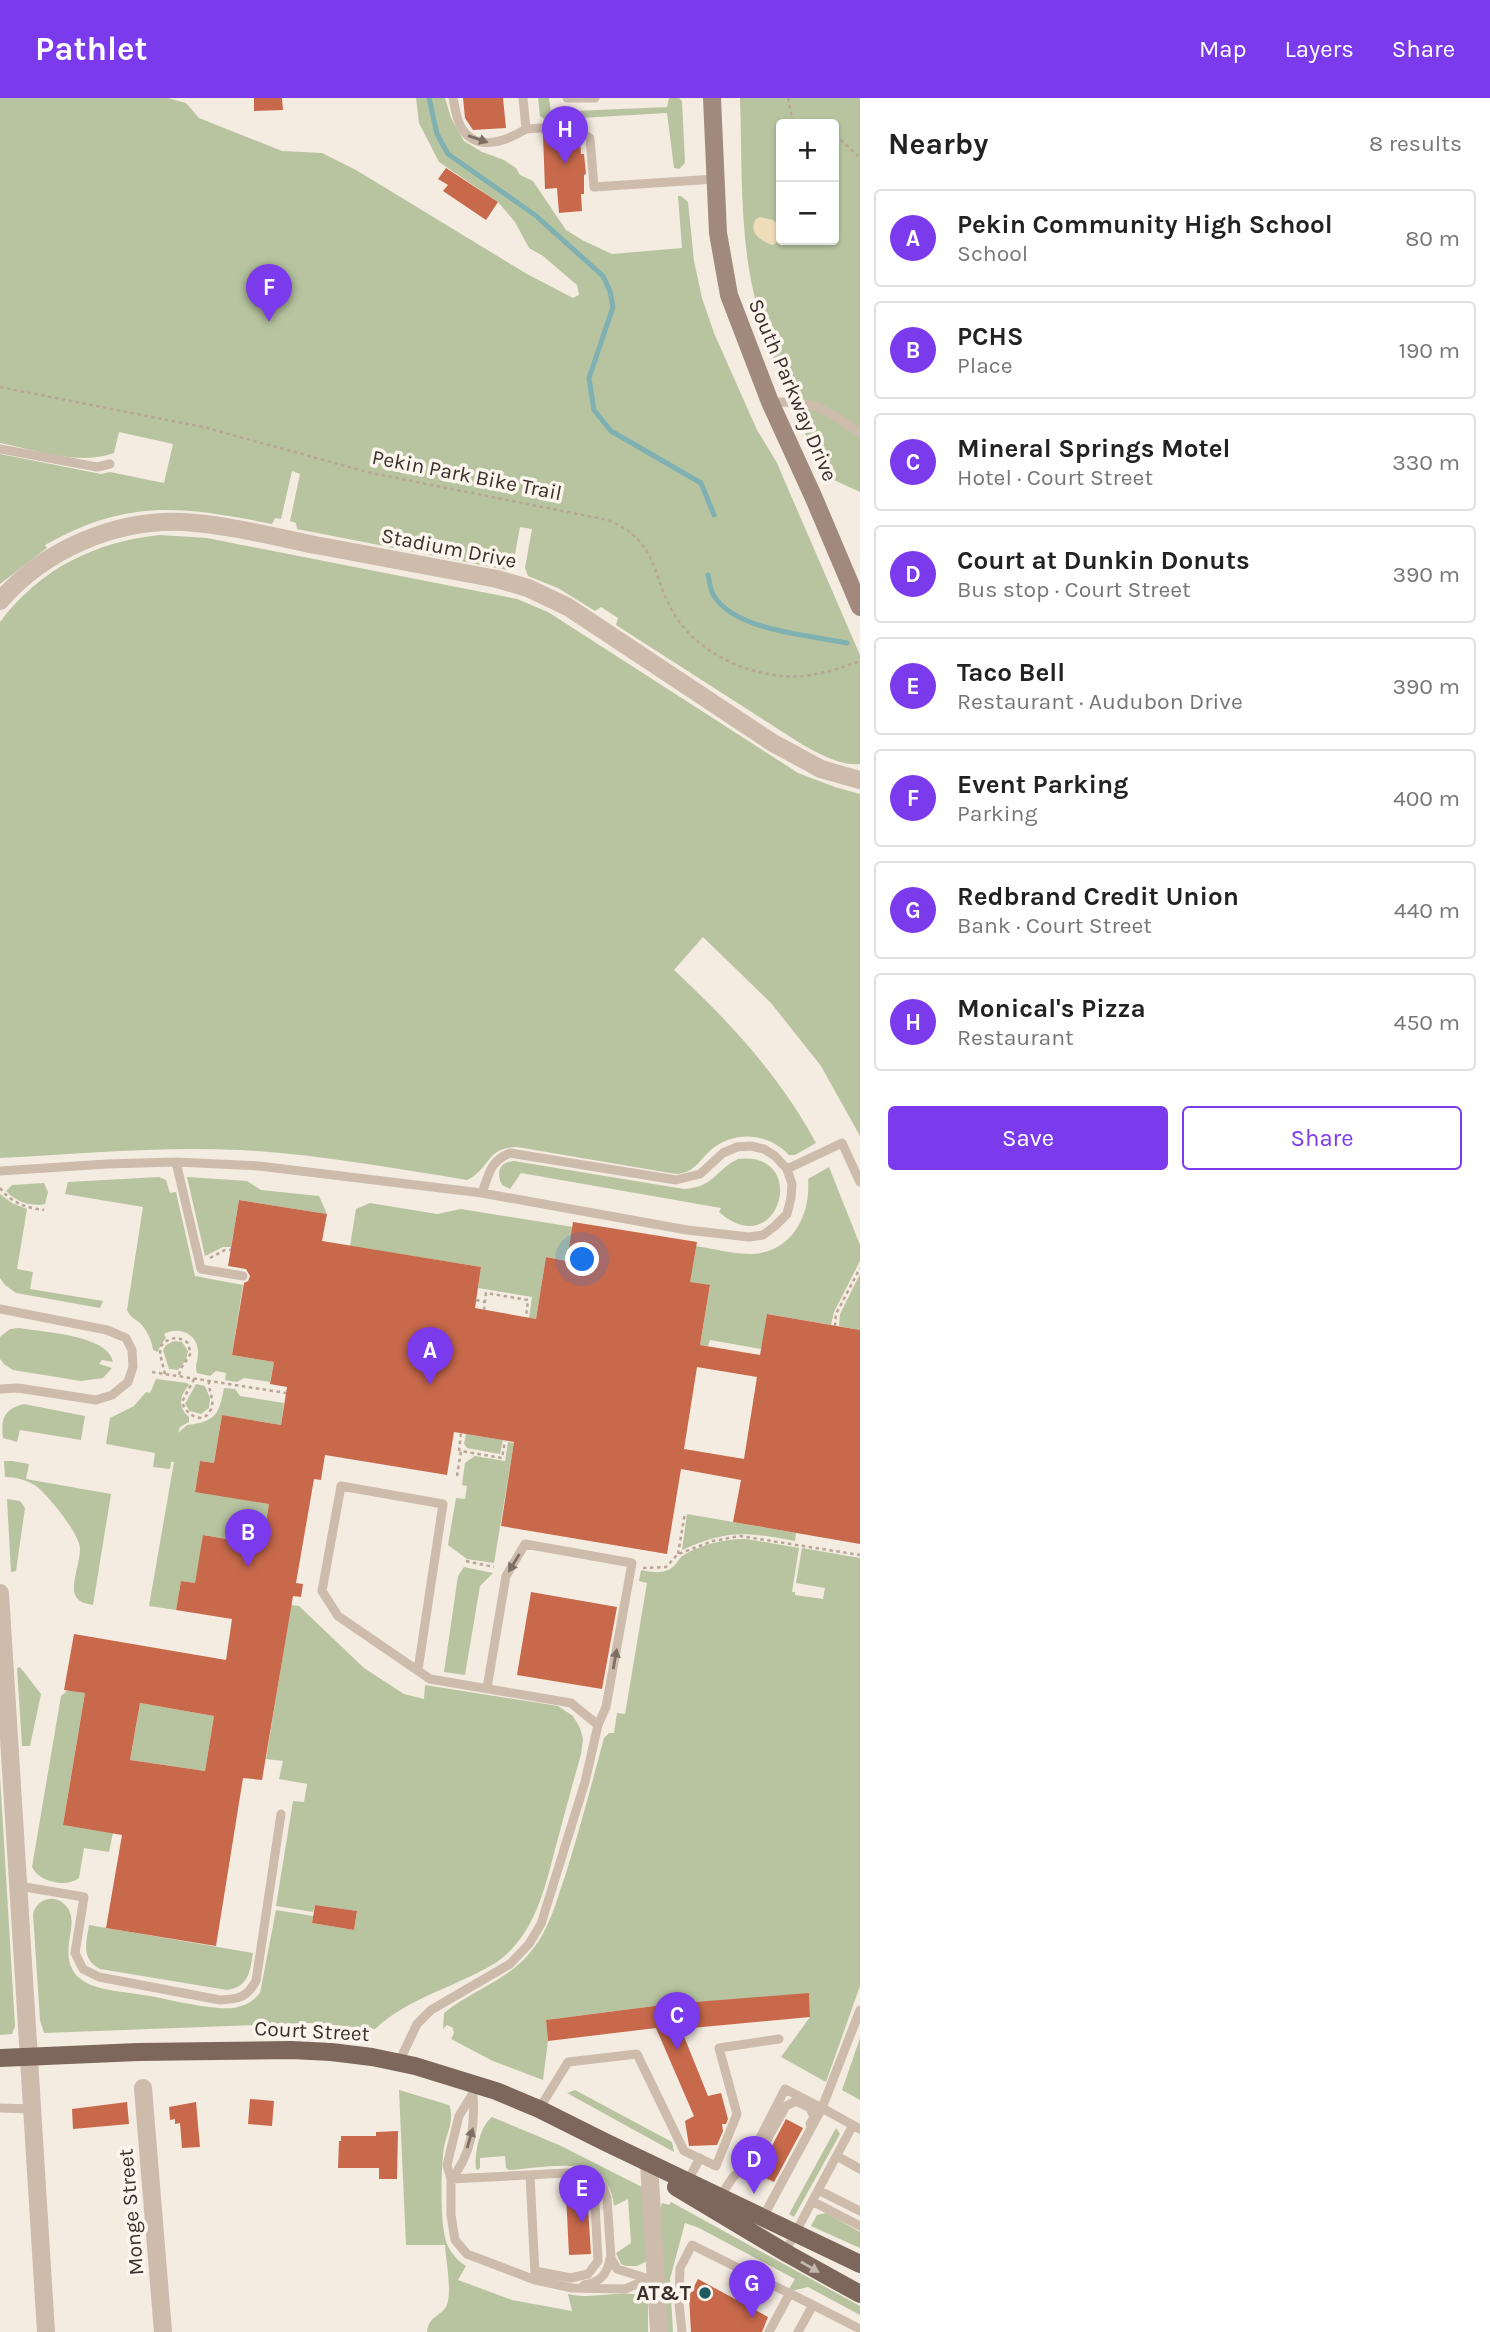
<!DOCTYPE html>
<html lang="en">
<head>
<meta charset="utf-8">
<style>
	body { margin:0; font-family:Karla,sans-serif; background:#f6f6f6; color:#222 }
	.controls { position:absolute; right:21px; top:21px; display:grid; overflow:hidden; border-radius:7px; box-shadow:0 2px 5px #0004 }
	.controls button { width:63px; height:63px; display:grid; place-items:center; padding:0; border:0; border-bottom:2px solid #e0e0e0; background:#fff; color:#222; font:35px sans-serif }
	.you { position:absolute; left:583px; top:1162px; width:24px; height:24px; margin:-18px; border:5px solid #fff; border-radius:50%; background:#1a73e8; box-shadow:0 0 0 10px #1a73e833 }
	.badge { display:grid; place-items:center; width:46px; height:46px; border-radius:50%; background:#7c3aed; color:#fff; font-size:23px; font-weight:700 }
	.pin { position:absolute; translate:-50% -58px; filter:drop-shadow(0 2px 4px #0008) }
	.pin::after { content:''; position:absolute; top:37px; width:24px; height:21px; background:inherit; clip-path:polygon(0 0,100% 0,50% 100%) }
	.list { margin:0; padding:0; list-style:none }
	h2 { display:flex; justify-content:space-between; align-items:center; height:91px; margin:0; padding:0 28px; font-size:30px }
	h2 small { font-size:23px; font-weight:400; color:#767676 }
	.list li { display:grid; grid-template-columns:46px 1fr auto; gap:21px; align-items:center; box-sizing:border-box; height:98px; margin:0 14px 14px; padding:0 14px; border:2px solid #e0e0e0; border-radius:7px }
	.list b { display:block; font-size:26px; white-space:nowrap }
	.list p { margin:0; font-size:23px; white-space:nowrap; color:#767676 }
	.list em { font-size:23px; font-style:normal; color:#767676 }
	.actions { display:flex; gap:14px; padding:21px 28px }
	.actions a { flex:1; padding:16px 0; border:2px solid #7c3aed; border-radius:7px; text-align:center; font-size:24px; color:#7c3aed }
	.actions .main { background:#7c3aed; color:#fff }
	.map { position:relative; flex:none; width:860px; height:2234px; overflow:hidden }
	header { display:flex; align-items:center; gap:42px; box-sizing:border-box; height:98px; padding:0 35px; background:#7c3aed; color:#fff }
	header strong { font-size:33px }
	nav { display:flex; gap:38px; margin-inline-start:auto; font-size:24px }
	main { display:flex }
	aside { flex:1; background:#fff }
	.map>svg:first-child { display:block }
	.green { fill:#b8c4a0; fill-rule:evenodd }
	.sand { fill:#efdcb8 }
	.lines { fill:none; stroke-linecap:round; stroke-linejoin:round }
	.stream { stroke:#7fb0b2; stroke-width:5 }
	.building { fill:#c8694b; fill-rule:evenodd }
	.path { stroke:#b9a596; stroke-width:2.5; stroke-dasharray:3.5 3.5; stroke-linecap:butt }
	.service { stroke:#cdbbac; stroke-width:9 }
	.minor { stroke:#cdbbac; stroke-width:18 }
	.secondary { stroke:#a18a7d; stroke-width:18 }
	.primary { stroke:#7d675c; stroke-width:18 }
	.oneway { fill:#7d6f65 }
	.oneway2 { fill:#c2b5ac }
	.poi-dot { fill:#1f5a5e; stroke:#fbf5ee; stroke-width:2.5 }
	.labels { text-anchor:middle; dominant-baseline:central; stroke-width:7; stroke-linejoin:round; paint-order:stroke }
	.street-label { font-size:21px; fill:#3b302b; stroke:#fbf5ee }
	.poi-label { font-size:21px; font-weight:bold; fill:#3b302b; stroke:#fbf5ee; text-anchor:end }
</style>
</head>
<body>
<header>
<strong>Pathlet</strong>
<nav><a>Map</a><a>Layers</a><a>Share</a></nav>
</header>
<main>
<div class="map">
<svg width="860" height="2234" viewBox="0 0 860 2234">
	<rect width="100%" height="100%" fill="#f4ebe1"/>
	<path class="green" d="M0,0H168L186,5L199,20L282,53L322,55L356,72L527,176L573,200L579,197L577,187L543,158L529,150L515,124L498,104L439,64L419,25L416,0H445L451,20L464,43L482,54L504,62L516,70L520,77L533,83L566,132L584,143L612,156L682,150L678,98H681L688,104L694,163L702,200L714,235L757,332L776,363L860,557V666C840,668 820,656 803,647L616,527L618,520L601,509L595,513L558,490L528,478L525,470L532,431L520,429L513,467H510L507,472L297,431L296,425L290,423L300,376L292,373L281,421L275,420L272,426C183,408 128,400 45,447L47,450L0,486V356L101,376L110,374L164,385L173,346L119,334L114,355C78,368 36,352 0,345Z
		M538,0H549L551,14L667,9L669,0H679L682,3L685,65L679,71L674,70L667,15L546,22L540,18Z
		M740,0H860V394L823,377C796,310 760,242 749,171C740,115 742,57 740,0ZM781,26H834V142H781Z
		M160,437L207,440L517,501L548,514L798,675L835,689L860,696V1038L821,968L771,905L703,839L674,872C729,923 780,978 816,1045L795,1057H789C768,1035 736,1032 712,1051C699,1062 695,1075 676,1076L517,1049C486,1049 490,1071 467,1082C391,1070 316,1056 240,1052C159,1048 80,1056 0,1060V524C40,471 94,444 160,437Z
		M738,1061C811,1052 779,1167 719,1114L721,1110L521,1075L510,1091L502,1087C496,1075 499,1064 514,1063L684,1091C715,1089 715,1072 738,1061Z
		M829,1069L860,1147V1163L834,1214L831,1227L768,1216L761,1251L710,1242L708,1248L700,1247L710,1188L667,1180L694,1161L696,1148C714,1151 733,1156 752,1156C792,1154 811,1117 808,1081Z
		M159,1079L166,1082L170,1095L176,1094L195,1178L243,1187L232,1257L274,1264L270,1284L244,1280L237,1284L225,1282L226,1275L216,1273L210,1278L197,1275C194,1267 199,1261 198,1253C197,1235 178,1228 164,1236L166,1240L160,1248L158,1254L153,1252C152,1242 146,1231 140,1225C135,1221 131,1220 127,1212L143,1109L65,1096L68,1084Z
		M187,1079L247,1083L261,1092L319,1098L327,1116L239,1102L231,1149H223L205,1158Z
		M44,1085L48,1094L45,1106C30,1109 17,1104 6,1093L12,1087Z
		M0,1096L12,1105L27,1111L17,1171L33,1174L30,1191L103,1203L100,1210L16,1195L5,1187L0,1180Z
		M370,1105L437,1116L461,1111L573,1129L589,1166L546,1159L536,1221L529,1220L532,1199L478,1190L481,1169L350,1148L356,1111Z
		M860,1176V1232L839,1228L840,1216Z
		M19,1230C42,1234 109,1237 113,1264L102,1262L99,1266L112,1270L103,1280L81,1283L13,1272L4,1266L0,1261V1239L10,1231Z
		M174,1243L182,1244L188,1253L186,1262L178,1272L169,1271L163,1252L166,1247Z
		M156,1281L187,1285L189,1287C180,1297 177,1309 189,1319V1324L180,1329L178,1335L187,1327C216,1324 219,1316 224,1290L235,1291L240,1298L284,1305L281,1327L222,1317L214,1365L200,1363L195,1393L269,1406L262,1447L204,1437L195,1485L181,1483L176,1512L149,1508L174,1364H171L170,1371L153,1369L155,1355L106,1346L110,1320L134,1308L146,1294L150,1295Z
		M196,1286L205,1288L210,1300L209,1310L201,1316L190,1313L185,1306Z
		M24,1306L85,1318L81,1342L20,1332L17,1344L3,1340C1,1322 3,1311 24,1306Z
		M466,1336L503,1342L500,1356L467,1350L464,1346Z
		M508,1344L514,1345L494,1465L467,1461L448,1447L456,1400L465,1401L467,1388L462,1387L465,1365L475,1358L505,1363Z
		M4,1363H13L29,1366L26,1381L111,1396L93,1507C83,1505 77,1504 74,1494C73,1479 80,1465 80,1450C79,1435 48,1397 36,1388C27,1382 15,1379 5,1379Z
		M7,1401L20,1403L25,1410L16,1473L11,1474Z
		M687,1416L796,1435L795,1443C746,1434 729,1431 682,1452Z
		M747,1441L799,1450L792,1494H795V1497L823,1501L825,1490L796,1485L802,1450L860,1460V1888L826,1984L781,1959L810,1919L809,1896L670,1906L546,1922L548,1943L543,1982L493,1963L451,1941L454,1935L453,1930L447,1927L443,1931L444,1915C471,1893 505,1883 528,1857C549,1834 556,1804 566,1775C580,1730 592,1685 604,1640L609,1635H614L617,1615L625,1616L647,1485L639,1483L641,1472C652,1474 664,1477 674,1468C677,1465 678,1462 681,1459C697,1447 728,1440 747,1441Z
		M464,1469L493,1475L480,1488L465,1577L444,1574L458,1478Z
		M291,1507L299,1508L364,1570L404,1596L424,1601L425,1587L558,1608L573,1618L580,1630L583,1641L581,1656C573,1685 565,1714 557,1744C545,1789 535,1841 492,1867C453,1890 408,1900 375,1931L310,1925L44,1935L40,1922L33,1816C37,1801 55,1795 66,1808C82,1825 56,1855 77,1878C81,1882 86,1885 91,1887C106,1893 126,1894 143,1897C169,1901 208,1912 233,1910C244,1908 253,1904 260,1895L276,1812L313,1818L312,1825L354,1832L357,1813L315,1807L313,1814L276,1808L293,1703L304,1704L307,1686L279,1681L283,1663L266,1661Z
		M20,1569L41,1596L30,1648H22L17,1570Z
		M68,1592L85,1595L63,1727L113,1735L109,1754L84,1750L79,1780C66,1790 39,1784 32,1769L61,1598Z
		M140,1605L214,1618L205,1673L130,1662Z
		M0,1678L15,1928L12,1936L0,1937Z
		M89,1827L253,1855C250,1873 249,1889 227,1892L100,1871C81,1861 86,1845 89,1827Z
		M860,1940V2002L842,1992Z
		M399,1992L449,2007C455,2020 447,2035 444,2049C441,2069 439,2130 448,2148C451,2155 459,2164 466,2168L458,2182L512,2202L572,2213L568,2196C595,2203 624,2189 648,2200V2234H427C429,2215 445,2219 448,2203C451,2188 446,2163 445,2147H406Z
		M575,1992L672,2044L674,2054L567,1995Z
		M492,2019L559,2047L642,2089L647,2163L637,2168H625L621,2166L616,2155L631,2145L628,2101L614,2108C609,2052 548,2070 509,2072L506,2070L505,2058L480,2060V2070L478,2072L476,2071C474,2056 480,2028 492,2019Z
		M836,2030L840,2036L794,2119L789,2116Z
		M671,2104L860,2208V2217L808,2189L792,2193L789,2191L795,2181L699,2130L685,2125L670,2181L673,2234H667L660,2111L662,2105L669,2107Z
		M826,2115L860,2134V2150L811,2128L817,2117Z"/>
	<path class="sand" d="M760,119L773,122L781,129C781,136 780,145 772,147C760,142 748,135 756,121Z"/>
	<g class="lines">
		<path class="stream" d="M429,0L437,36L448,56L535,117L603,178L610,193L613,209L589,280L594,312L611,333L701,385L714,417
			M708,477C710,484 710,493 714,498C736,533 809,537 847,545"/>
	</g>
	<path class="building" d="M254,0H282L283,12L254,13Z
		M463,0H503L506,30L473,32L465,20Z
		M555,36V42H580L581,56H584L586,76L584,77V96H581L582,113L559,115L557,90L545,91L543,37Z
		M446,70L498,104L486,122L443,93L448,87L438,81Z
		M239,1102L327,1116L322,1143L481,1169L475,1210L536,1221L546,1159L567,1163L573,1124L697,1144L690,1184L710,1187L700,1247L760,1257L767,1216L860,1232V1446L733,1424L741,1382L681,1371L667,1456L501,1428L514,1344L454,1334L447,1377L325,1357L321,1382L314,1381L296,1485L303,1486L301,1499L293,1498L262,1682L243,1680L216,1848L106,1830L122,1737L63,1727L85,1595L64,1592L74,1536L226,1562L232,1521L176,1512L181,1483L195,1485L203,1437L262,1447L269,1406L195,1394L200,1363L214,1365L222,1317L281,1327L287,1289L270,1286L274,1264L232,1257L244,1185L248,1183L250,1178L246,1171L228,1168ZM697,1269L757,1279L744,1361L684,1351ZM140,1605L214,1618L205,1673L130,1662Z
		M531,1494L617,1509L602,1591L517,1577Z
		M315,1807L357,1813L354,1832L312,1825Z
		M809,1895L810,1919L681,1931L708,1998L721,1995L728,2021L726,2026H722L723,2033L717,2047L689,2048L685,2023L694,2018L656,1930L548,1943L546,1922L670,1906Z
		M250,2001L274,2003L272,2028L248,2026Z
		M127,2004L129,2026L73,2031L72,2011Z
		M196,2004L200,2049L182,2050L180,2025L175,2026V2021L170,2022L169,2009Z
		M786,2021L803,2030L774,2084L757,2076Z
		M398,2033L397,2081H379V2070H338L339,2043H341V2038H376V2034Z
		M587,2095L591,2156L569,2157L566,2096Z
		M698,2181L768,2219L762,2234H691L689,2198Z"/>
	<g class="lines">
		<path class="path" d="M788,0L792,20L797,26
			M834,40L840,41L860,60
			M0,289L203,329L371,375L608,422C661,444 650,479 676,519C701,558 757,582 803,578C822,576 842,570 860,563
			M0,1090C11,1105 27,1110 44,1112
			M210,1160L225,1152H231
			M476,1202L485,1204
			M484,1212L486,1195L528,1202L526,1219
			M835,1228L836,1216L860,1170
			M152,1274L286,1295
			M165,1276L160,1256L161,1248C169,1239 177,1238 187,1244L191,1255L180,1272L179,1278
			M194,1281L182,1304C186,1317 204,1328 211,1311C215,1302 208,1292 209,1283
			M459,1353L461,1335
			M457,1378L461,1353L502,1360L505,1343
			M678,1456L685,1415
			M466,1463L494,1469
			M643,1470L666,1469L678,1456L713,1443L740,1438L860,1457"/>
		<path class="service" d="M453,0C455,9 456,19 460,27C474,55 505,44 526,31
			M523,0L526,31L571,28L590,40L594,89L715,81
			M567,0H595
			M770,304C816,303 823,310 860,335
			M0,351L97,369L110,366
			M176,1064L201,1171L243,1178
			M787,1071L842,1045L860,1084
			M0,1073L107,1066L176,1064L259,1068L482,1095L687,1132L749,1139L763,1137L775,1128L787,1116L791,1100L792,1086L787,1071L775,1058L764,1051L751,1048L737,1049L723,1055L700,1076L676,1082L510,1055C490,1063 489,1076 482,1095
			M0,1211L107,1232L126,1240L132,1252L133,1269L128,1284L112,1297L96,1302L18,1290L0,1291
			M418,1572L443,1406L341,1388L322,1493L338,1518L430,1581L571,1605L598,1627
			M19,1788L84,1799L75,1855L83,1871L99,1879L220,1902C239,1901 246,1900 256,1883L281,1716
			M860,1912L822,2010L860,2031
			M399,1964L417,1926L431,1912L510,1866L529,1846L541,1826L585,1684L598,1627L606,1609L632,1465L525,1446L506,1478L487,1590
			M0,2010L33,2011
			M539,2011L568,1964L637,1956L684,2053L716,2068L737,2016L719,1950L779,1941
			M837,2058L860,2071
			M746,2067L785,1991L822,2010L762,2121
			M530,2077L535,2177
			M451,2081L566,2075L594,2079L603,2088L607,2100L611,2160L617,2171L649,2181L625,2191L572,2190L535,2182L467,2156L455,2142L451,2117V2081L447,2067L459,2018L473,1995L475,1987
			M451,2081C472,2057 475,2026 473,1995
			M687,2084L700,2060
			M818,2092L860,2113
			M718,2102L733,2079L758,2058L786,2008L796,2003L810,2010L814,2019L810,2026
			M812,2103L860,2128
			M785,2154L853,2027
			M535,2173L571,2180L588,2176L598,2163L594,2086L590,2079
			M584,2187C600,2184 607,2177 610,2161
			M682,2234L679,2205L680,2170L692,2147L813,2207
			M769,2234L790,2195
			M798,2234L813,2207L860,2231"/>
		<path class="minor" d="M0,503C45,451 116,421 184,424C228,427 272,438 315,447C376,458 437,470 497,481L528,490L568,509L773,645L821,671L860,682
			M0,1495L46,2234
			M143,1990L163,2234
			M649,2065L659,2234"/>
		<path class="secondary" d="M712,0L718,135L729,197L770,304L813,398L860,509"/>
		<path class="primary" d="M0,1960L138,1954L291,1952L331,1954L372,1959L415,1968L496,1993L539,2011L605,2044L860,2166
			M676,2089L788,2156L860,2196"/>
	</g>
	<defs><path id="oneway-solid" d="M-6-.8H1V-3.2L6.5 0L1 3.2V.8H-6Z" transform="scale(1.75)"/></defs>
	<g class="oneway">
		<use href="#oneway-solid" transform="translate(478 41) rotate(19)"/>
		<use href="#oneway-solid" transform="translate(514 1465) rotate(121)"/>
		<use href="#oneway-solid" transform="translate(615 1561) rotate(-80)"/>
		<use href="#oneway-solid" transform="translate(470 2040) rotate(-74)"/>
	</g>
	<use class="oneway2" href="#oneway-solid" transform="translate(810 2169) rotate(30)"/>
	<circle class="poi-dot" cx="705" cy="2195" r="7"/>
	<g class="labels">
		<g class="street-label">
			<text transform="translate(793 292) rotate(67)">South Parkway Drive</text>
			<text transform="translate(467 377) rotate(11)">Pekin Park Bike Trail</text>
			<text transform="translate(449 450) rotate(11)">Stadium Drive</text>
			<text transform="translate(312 1933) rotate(3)">Court Street</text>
			<text transform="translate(131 2114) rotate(-95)">Monge Street</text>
		</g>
		<g class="poi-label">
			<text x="691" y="2195">AT&amp;T</text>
		</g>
	</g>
</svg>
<div class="controls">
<button>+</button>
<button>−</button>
</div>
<div class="you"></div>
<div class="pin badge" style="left:430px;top:1287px">A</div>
<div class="pin badge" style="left:248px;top:1469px">B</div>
<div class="pin badge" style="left:677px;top:1952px">C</div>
<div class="pin badge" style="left:754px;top:2096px">D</div>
<div class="pin badge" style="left:582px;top:2125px">E</div>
<div class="pin badge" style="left:269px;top:224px">F</div>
<div class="pin badge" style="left:752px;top:2220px">G</div>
<div class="pin badge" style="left:565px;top:66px">H</div>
</div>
<aside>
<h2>Nearby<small>8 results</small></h2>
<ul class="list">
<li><span class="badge">A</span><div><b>Pekin Community High School</b><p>School</p></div><em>80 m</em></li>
<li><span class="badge">B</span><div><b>PCHS</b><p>Place</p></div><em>190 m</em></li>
<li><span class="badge">C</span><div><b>Mineral Springs Motel</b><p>Hotel · Court Street</p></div><em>330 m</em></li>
<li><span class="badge">D</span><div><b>Court at Dunkin Donuts</b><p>Bus stop · Court Street</p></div><em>390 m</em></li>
<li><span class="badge">E</span><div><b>Taco Bell</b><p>Restaurant · Audubon Drive</p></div><em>390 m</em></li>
<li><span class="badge">F</span><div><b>Event Parking</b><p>Parking</p></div><em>400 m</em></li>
<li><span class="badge">G</span><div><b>Redbrand Credit Union</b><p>Bank · Court Street</p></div><em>440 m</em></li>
<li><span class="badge">H</span><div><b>Monical's Pizza</b><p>Restaurant</p></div><em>450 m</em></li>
</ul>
<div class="actions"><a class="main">Save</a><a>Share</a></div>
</aside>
</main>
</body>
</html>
